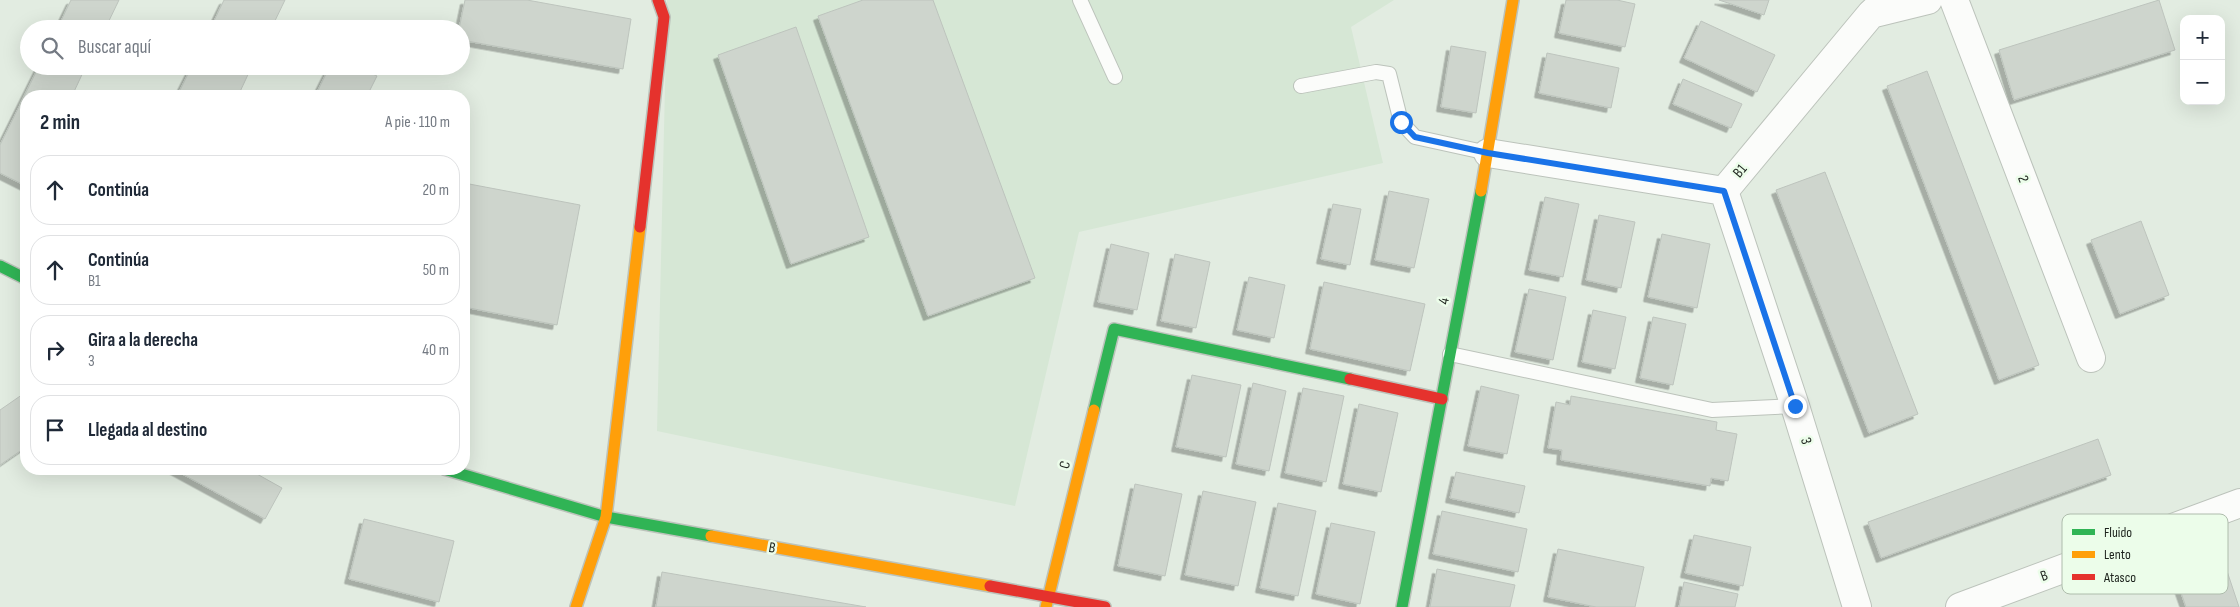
<!DOCTYPE html>
<html lang="es">
<head>
<meta charset="utf-8">
<style>
	body { margin:0; font-family:"Sofia Sans Condensed",sans-serif; background:#f2f2f3; color:#1f2937 }
	.controls { position:absolute; right:15px; top:15px; display:grid; overflow:hidden; border-radius:10px; box-shadow:0 5px 20px #0002 }
	.controls button { width:45px; height:45px; display:grid; place-items:center; padding:0; border:0; border-bottom:1px solid #e0e1e3; background:#fff; color:#1f2937; font:25px sans-serif }
	.stop { position:absolute; width:15px; height:15px; margin:-11px; border:4px solid #1a73e8; border-radius:50%; background:#fff }
	.stop.end { background:#1a73e8; border-color:#fff; box-shadow:0 1px 5px #0008 }
	.list { margin:0; padding:0; list-style:none }
	h2 { display:flex; justify-content:space-between; align-items:center; height:65px; margin:0; padding:0 20px; font-size:21px }
	h2 small { font-size:16px; font-weight:400; color:#747a83 }
	.list li { display:grid; grid-template-columns:32px 1fr auto; gap:15px; align-items:center; box-sizing:border-box; height:70px; margin:0 10px 10px; padding:0 10px; border:1px solid #e0e1e3; border-radius:20px }
	.list b { display:block; font-size:19px; white-space:nowrap }
	.list p { margin:0; font-size:16px; white-space:nowrap; color:#747a83 }
	.list em { font-size:16px; font-style:normal; color:#747a83 }
	.icon { flex:none; width:28px; height:28px; fill:none; stroke:currentColor; stroke-width:2; stroke-linecap:round; stroke-linejoin:round }
	.map { position:relative; flex:none; width:2240px; height:607px; overflow:hidden }
	.search { position:absolute; background:#fff; box-shadow:0 5px 20px #0002; left:20px; top:20px; width:450px; height:55px; display:flex; align-items:center; gap:12px; box-sizing:border-box; padding:0 18px; border-radius:28px; color:#747a83; font-size:19px }
	.panel { position:absolute; background:#fff; box-shadow:0 5px 20px #0002; left:20px; top:90px; width:450px; height:385px; border-radius:20px }
	.map>svg:first-child { display:block }
	.built { fill:#d6e7d5 }
	.building { fill:#ced5cd; stroke:#bdc4bd; filter:url(#shadow) }
	.lines { fill:none; stroke-linecap:round; stroke-linejoin:round }
	.lane-casing { stroke:#bcc3bb; stroke-width:16 }
	.street-casing { stroke:#bcc3bb; stroke-width:30 }
	.fast-casing { stroke:#bcc3bb; stroke-width:14 }
	.slow-casing { stroke:#bcc3bb; stroke-width:14 }
	.jam-casing { stroke:#bcc3bb; stroke-width:14 }
	.lane { stroke:#fbfcfa; stroke-width:14 }
	.street { stroke:#fbfcfa; stroke-width:28 }
	.fast { stroke:#30b455; stroke-width:11 }
	.slow { stroke:#ff9f0a; stroke-width:11 }
	.jam { stroke:#e5322d; stroke-width:11 }
	.route { stroke:#1a73e8; stroke-width:6 }
	.labels { text-anchor:middle; dominant-baseline:central; stroke-width:5; stroke-linejoin:round; paint-order:stroke }
	.street-label { font-size:15px; fill:#1d231d; stroke:#ecfdea }
	.key { fill:#ecfdea; stroke:#aebcac; stroke-width:1 }
	.key-label { font-size:14px; fill:#1d231d }
</style>
</head>
<body>
<div class="map">
<svg width="2240" height="607" viewBox="0 0 2240 607">
	<defs>
		<filter id="shadow"><feDropShadow dx="-4.5" dy="4.5" stdDeviation="0" flood-color="#0004"/></filter>
	</defs>
	<rect width="100%" height="100%" fill="#e2ece1"/>
	<path class="built" d="M667,0H1394L1351,27L1383,163L1079,232L1015,506L657,431Z"/>
	<path class="building" d="M71,0H119L105,29H57Z
		M224,0H285L271,29H210Z
		M465,0H527L631,19L623,69L461,40V29H459Z
		M863,0H933L1035,278L928,316L818,16Z
		M1566,0H1617L1635,4L1625,47L1559,33Z
		M1719,0H1769L1764,15Z
		M2159,0L2175,50L2014,100L1999,50Z
		M1701,21L1775,55L1757,92L1684,58Z
		M796,27L869,237L791,264L718,55Z
		M1451,46L1486,52L1476,113L1441,107Z
		M1547,53L1619,68L1611,108L1539,93Z
		M39,66H86L72,96H26V186L0,173V145Z
		M192,66H252L238,96H177Z
		M330,66H356L377,76L367,96H315Z
		M1927,71L2039,365L1999,380L1887,86Z
		M1683,79L1742,104L1731,128L1673,104Z
		M1825,172L1918,414L1869,433L1776,190Z
		M464,183L580,205L557,325L464,307Z
		M1389,191L1429,199L1414,268L1375,260Z
		M1545,197L1579,204L1563,277L1529,270Z
		M1333,204L1361,209L1350,265L1321,259Z
		M1599,215L1635,222L1621,288L1586,280Z
		M2141,221L2169,295L2120,314L2091,240Z
		M1662,234L1710,244L1697,308L1648,297Z
		M1111,244L1149,253L1137,310L1098,302Z
		M1175,254L1210,262L1196,328L1161,321Z
		M1249,277L1285,285L1274,338L1237,330Z
		M1324,282L1425,304L1410,371L1310,349Z
		M1529,289L1566,297L1553,360L1515,352Z
		M1593,310L1626,317L1615,369L1582,362Z
		M1653,317L1686,324L1673,385L1640,378Z
		M1192,375L1241,385L1226,457L1176,447Z
		M1253,383L1286,391L1269,471L1236,464Z
		M1481,386L1519,395L1507,454L1468,446Z
		M1303,388L1344,396L1326,482L1285,473Z
		M26,392V447L0,465V410Z
		M1571,396L1717,422L1716,430L1737,434L1728,481L1711,478L1710,486L1561,460L1562,450L1548,448L1556,402L1570,405Z
		M1359,404L1398,413L1381,492L1343,484Z
		M2098,439L2111,475L1881,558L1868,522Z
		M173,469H248L282,488L265,519Z
		M1456,472L1525,486L1519,513L1450,498Z
		M1135,484L1182,494L1165,576L1118,566Z
		M1203,491L1256,502L1238,586L1185,575Z
		M1278,503L1316,511L1298,596L1260,588Z
		M1442,511L1527,529L1518,572L1433,554Z
		M364,519L454,541L439,602L349,579Z
		M1331,523L1375,532L1360,604L1316,594Z
		M1694,535L1751,547L1743,586L1685,573Z
		M1558,549L1644,567L1635,607H1596L1548,597Z
		M1437,569L1515,585L1510,607H1430Z
		M2227,571L2239,607H2186L2179,587Z
		M662,572L866,607H656Z
		M1684,582L1738,594L1735,607H1679Z"/>
	<g class="lines">
		<g class="lane-casing">
			<path id="lane" d="M1080,0L1115,77
				M1301,86L1376,72L1389,74L1401,122L1415,137L1488,153
				M1450,354L1712,410L1795,406"/>
		</g>
		<g class="street-casing">
			<path id="street" d="M1954,0L2091,358
				M1871,14L1928,0
				M1488,153L1724,191
				M1724,191L1795,406L1857,607
				M1724,191L1871,14L1886,0
				M1960,607L2240,503"/>
		</g>
		<g class="fast-casing">
			<path id="fast" d="M0,266L26,279
				M1094,410L1114,329L1350,379
				M444,469L606,517L711,536
				M1402,607L1481,191"/>
		</g>
		<g class="slow-casing">
			<path id="slow" d="M1481,191L1513,0
				M711,536L990,586
				M576,607L606,517L640,227
				M1046,607L1094,410"/>
		</g>
		<g class="jam-casing">
			<path id="jam" d="M640,227L664,17L658,0
				M1350,379L1442,399
				M990,586L1105,607"/>
		</g>
		<use href="#lane" class="lane"/>
		<use href="#street" class="street"/>
		<use href="#fast" class="fast"/>
		<use href="#slow" class="slow"/>
		<use href="#jam" class="jam"/>
	</g>
	<g class="lines">
		<path class="route" d="M1401,122L1415,137L1488,153L1724,191L1795,406"/>
	</g>
	<g class="labels">
		<g class="street-label">
			<text transform="translate(1740 171) rotate(-50)">B1</text>
			<text transform="translate(2023 179) rotate(69)">2</text>
			<text transform="translate(1444 301) rotate(-79)">4</text>
			<text transform="translate(1806 441) rotate(73)">3</text>
			<text transform="translate(1065 465) rotate(-76)">C</text>
			<text transform="translate(772 548) rotate(10)">B</text>
			<text transform="translate(2044 576) rotate(-20)">B</text>
		</g>
	</g>
	<rect x="2062" y="514" width="166" height="80" rx="8" class="key"/>
	<rect x="2072" y="529" width="23" height="6" fill="#30b455"/>
	<rect x="2072" y="551" width="23" height="7" fill="#ff9f0a"/>
	<rect x="2072" y="574" width="23" height="6" fill="#e5322d"/>
	<g class="key-label">
		<text x="2104" y="537">Fluido</text>
		<text x="2104" y="559">Lento</text>
		<text x="2104" y="582">Atasco</text>
	</g>
</svg>
<div class="controls">
<button>+</button>
<button>−</button>
</div>
<div class="stop" style="left:1401px;top:122px"></div>
<div class="stop end" style="left:1795px;top:406px"></div>
<div class="search"><svg class="icon" aria-label="search" viewBox="0 0 24 24"><circle cx="10" cy="10" r="6"/><path d="M15 15l6 6"/></svg>Buscar aquí</div>
<section class="panel">
<h2>2 min<small>A pie · 110 m</small></h2>
<ul class="list">
<li><svg class="icon" aria-label="ahead" viewBox="0 0 24 24"><path d="M12 20V5M6 11l6-6 6 6"/></svg><div><b>Continúa</b></div><em>20 m</em></li>
<li><svg class="icon" aria-label="ahead" viewBox="0 0 24 24"><path d="M12 20V5M6 11l6-6 6 6"/></svg><div><b>Continúa</b><p>B1</p></div><em>50 m</em></li>
<li><svg class="icon" aria-label="right" viewBox="0 0 24 24"><path d="M7 20v-9h11M14 6l5 5-5 5"/></svg><div><b>Gira a la derecha</b><p>3</p></div><em>40 m</em></li>
<li><svg class="icon" aria-label="arrive" viewBox="0 0 24 24"><path d="M6 21V4h12l-3 4 3 4H6"/></svg><div><b>Llegada al destino</b></div></li>
</ul>
</section>
</div>
</body>
</html>
